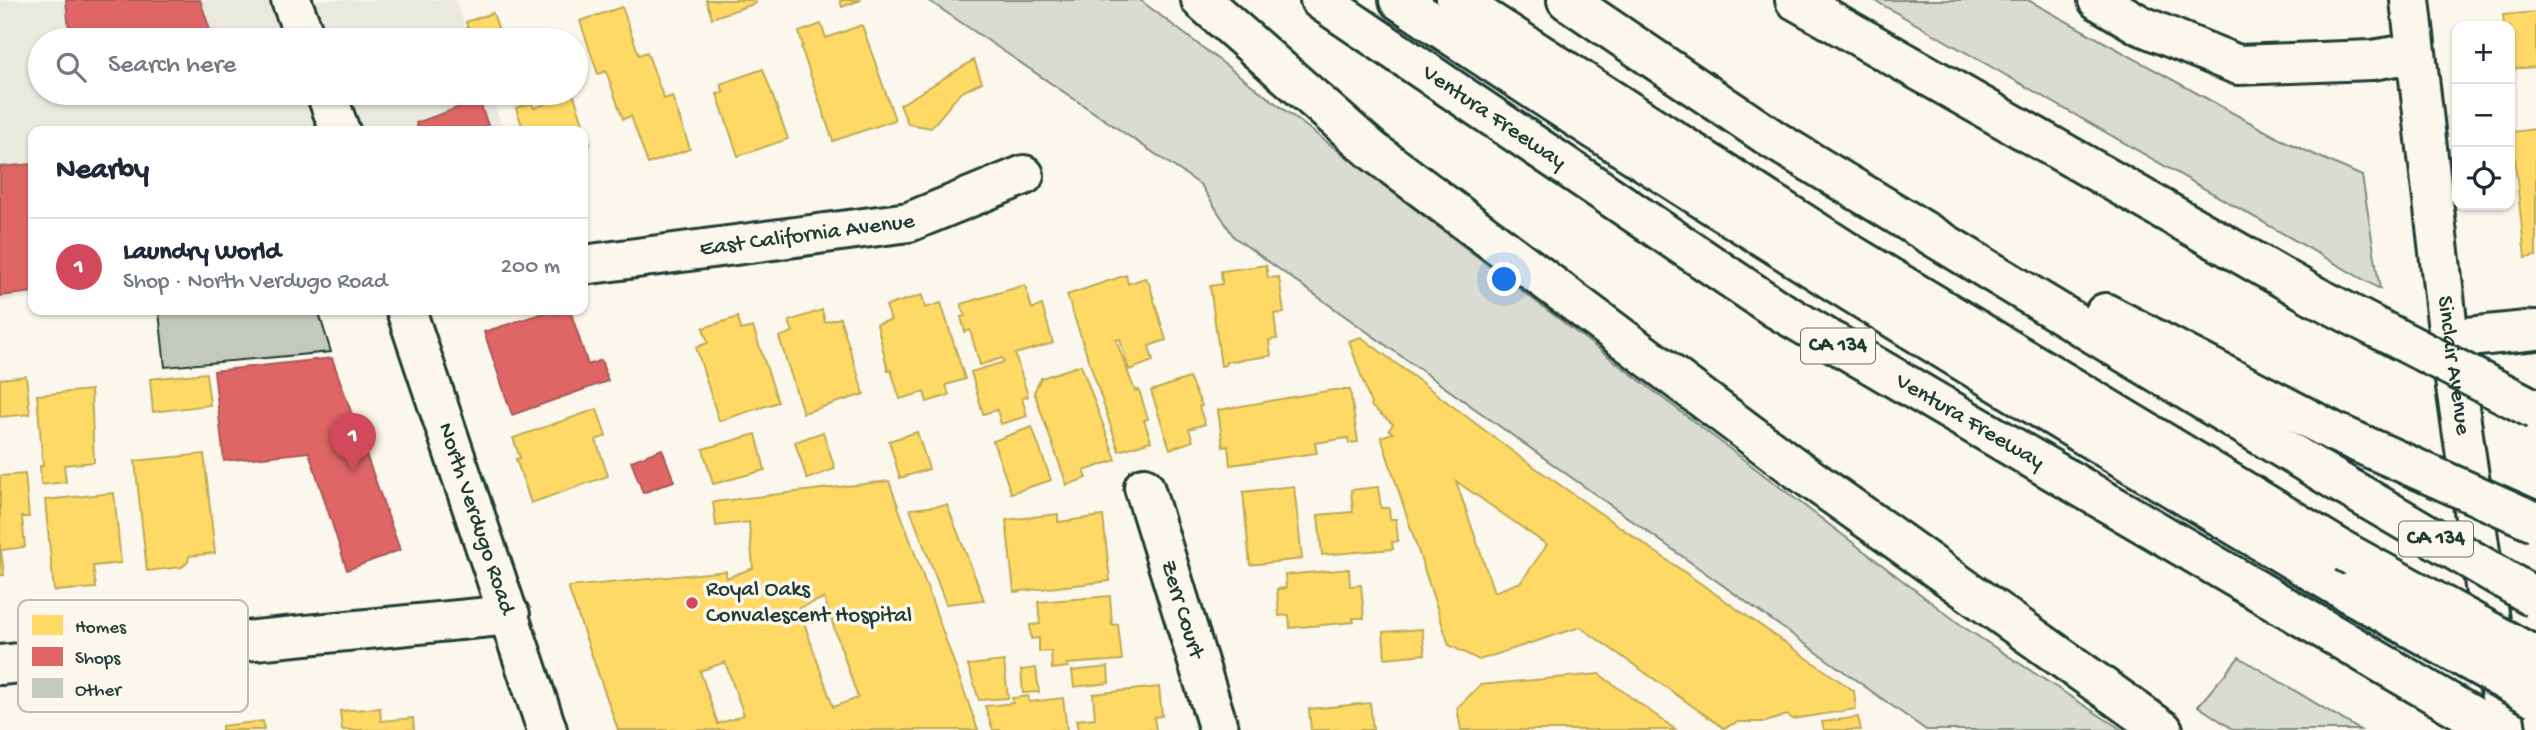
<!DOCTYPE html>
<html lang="en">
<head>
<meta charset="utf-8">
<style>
	body { margin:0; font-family:"Gochi Hand",sans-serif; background:#f2f2f3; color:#1f2937 }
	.controls { position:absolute; right:21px; top:21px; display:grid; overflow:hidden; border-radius:14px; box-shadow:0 2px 5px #0004 }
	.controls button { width:63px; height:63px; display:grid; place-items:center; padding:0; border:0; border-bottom:2px solid #e0e1e3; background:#fff; color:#1f2937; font:35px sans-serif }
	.you { position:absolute; left:1505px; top:280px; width:24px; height:24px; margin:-18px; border:5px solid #fff; border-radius:50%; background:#1a73e8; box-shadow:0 0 0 10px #1a73e833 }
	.badge { display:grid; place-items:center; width:46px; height:46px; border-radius:50%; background:#d1495b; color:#fff; font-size:23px; font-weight:700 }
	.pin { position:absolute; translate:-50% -58px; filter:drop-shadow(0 2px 4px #0008) }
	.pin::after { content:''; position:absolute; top:37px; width:24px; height:21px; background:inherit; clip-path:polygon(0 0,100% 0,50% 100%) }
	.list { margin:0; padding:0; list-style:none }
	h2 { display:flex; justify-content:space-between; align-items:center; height:91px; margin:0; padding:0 28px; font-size:30px }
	h2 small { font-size:23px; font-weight:400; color:#747a83 }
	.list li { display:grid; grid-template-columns:46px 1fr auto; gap:21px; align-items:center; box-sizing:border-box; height:98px; padding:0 28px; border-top:2px solid #e0e1e3 }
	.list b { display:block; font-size:26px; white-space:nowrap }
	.list p { margin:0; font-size:23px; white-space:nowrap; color:#747a83 }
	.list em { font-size:23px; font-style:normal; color:#747a83 }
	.icon { flex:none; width:38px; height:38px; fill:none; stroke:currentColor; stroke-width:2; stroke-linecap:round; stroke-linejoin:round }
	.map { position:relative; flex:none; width:2536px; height:730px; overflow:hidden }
	.search { position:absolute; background:#fff; box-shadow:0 2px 5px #0004; left:28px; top:28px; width:560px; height:77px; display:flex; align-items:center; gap:18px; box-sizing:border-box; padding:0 24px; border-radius:38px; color:#747a83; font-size:26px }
	.panel { position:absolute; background:#fff; box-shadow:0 2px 5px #0004; left:28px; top:126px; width:560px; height:189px; border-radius:14px }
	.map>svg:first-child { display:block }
	.built { fill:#eae9de }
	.green { fill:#dbdcd1; stroke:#7d8c82; stroke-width:2 }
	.homes { fill:#ffd966; stroke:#bcaa57; stroke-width:2; fill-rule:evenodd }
	.shops { fill:#e06666; stroke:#a65a57; stroke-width:2 }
	.building { fill:#c4c9be; stroke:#1f3d34; stroke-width:2 }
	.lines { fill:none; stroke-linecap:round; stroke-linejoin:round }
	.minor-casing { stroke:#1f3d34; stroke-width:44 }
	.secondary-casing { stroke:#1f3d34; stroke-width:44 }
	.motorway-casing { stroke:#1f3d34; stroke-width:44 }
	.minor { stroke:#fbf7ec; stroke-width:38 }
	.secondary { stroke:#fbf7ec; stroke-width:38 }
	.motorway { stroke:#fbf7ec; stroke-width:38 }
	.motorway-bridge-casing { stroke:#1f3d34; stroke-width:44; stroke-linecap:butt }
	.motorway-bridge { stroke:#fbf7ec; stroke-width:38 }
	.poi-dot { fill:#d1495b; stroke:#fbf7ec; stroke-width:2.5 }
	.labels { text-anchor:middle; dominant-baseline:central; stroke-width:7; stroke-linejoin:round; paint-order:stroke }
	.shield { fill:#fbf7ec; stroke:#61756b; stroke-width:2 }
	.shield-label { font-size:21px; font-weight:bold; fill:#1f3d34 }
	.street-label { font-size:23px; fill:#1f3d34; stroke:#fbf7ec }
	.poi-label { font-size:23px; fill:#1f3d34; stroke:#fbf7ec; text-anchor:start }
	.key { fill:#fbf7ec; stroke:#b9bfb5; stroke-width:2 }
	.key-label { font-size:19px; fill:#1f3d34 }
</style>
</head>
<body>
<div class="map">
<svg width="2536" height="730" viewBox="0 0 2536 730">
	<rect width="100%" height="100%" fill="#fbf7ec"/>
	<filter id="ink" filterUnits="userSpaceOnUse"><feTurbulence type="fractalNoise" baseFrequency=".0143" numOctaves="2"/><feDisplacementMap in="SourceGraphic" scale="14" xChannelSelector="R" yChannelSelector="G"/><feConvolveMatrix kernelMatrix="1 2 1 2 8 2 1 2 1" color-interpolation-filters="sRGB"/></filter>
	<g filter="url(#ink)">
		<path class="built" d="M0,0H455L470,40H40V93H490L504,131H33V298L0,302Z"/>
		<path class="green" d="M928,0H1140L1965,628L2122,730H1926L1234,237L1201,185Z
			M1874,0H2028L2280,139L2362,176L2380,289Z
			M2239,657L2360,730H2234L2198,706Z"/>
		<path class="homes" d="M706,0H755L756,3L712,18Z
			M840,0H861L842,7Z
			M622,7L639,55L647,52L664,99L672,96L690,149L648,164L631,116L623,119L606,71L598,74L580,21Z
			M2536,12V67L2510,69V26H2504L2503,15Z
			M493,13L502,40H472L466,22Z
			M821,24L826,38L862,25L895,120L833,141L801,47L803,46L799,32Z
			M974,60L982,82L960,93L931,128L908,124L900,105Z
			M763,69L788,139L738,156L717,94L724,92L720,84Z
			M541,93H573L590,144L583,146V131H524L516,108L532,103L534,108L545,104Z
			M2536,129V256L2525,258L2512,132Z
			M1266,265L1268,278L1279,277L1284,313L1274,314L1277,339L1269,340L1271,356L1226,362V365L1221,366L1210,286L1222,284L1221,271Z
			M1126,275L1128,284L1145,278L1149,283L1166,340L1149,346L1153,361L1129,370L1120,339L1116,340L1135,391L1139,390L1148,419L1144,420L1151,441L1119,451L1067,295Z
			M1025,285L1032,309L1042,305L1053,343L1015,354L1028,396L1022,398L1027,416L1001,424L997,410L983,414L971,372L1004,362L1002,358L980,365L970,330L965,332L961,317L965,316L961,304Z
			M922,295L925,308L941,303L965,379L946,385L949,395L927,402L924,392L900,399L891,370L888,371L877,324L891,320L886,306Z
			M822,310L825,322L840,318L864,394L803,413L779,337L793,332L789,321Z
			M738,317L741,330L753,327L778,402L719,421L696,347L708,343L703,328Z
			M1361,337L1520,457L1854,691L1856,709L1793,719L1787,715L1766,722H1737L1724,728L1580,627L1479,660L1449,645L1381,437L1393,433L1389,430L1393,424L1372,407L1349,341ZM1456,481L1547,545L1521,582L1494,592Z
			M1081,365L1116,460L1084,471L1087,478L1067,485L1034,392L1041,378Z
			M206,373L210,405L153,412L150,379Z
			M26,376L30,414L0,417V379Z
			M1189,378L1202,406L1199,407L1205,424L1189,429L1193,441L1170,449L1151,391Z
			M91,390L94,462L64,465L66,482L41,485L40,466H43L37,395Z
			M1333,390H1350L1358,442L1349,443L1348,438L1315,443L1317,453L1230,465L1228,446L1223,447L1218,410Z
			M597,409L606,436L596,440L608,476L531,503L516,459L520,458L513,438Z
			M1032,427L1051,480L1011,493L993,441Z
			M823,432L835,469L807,479L795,442Z
			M917,432L929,469L900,478L889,441Z
			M756,434L765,470L713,484L703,449Z
			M204,454L215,553L189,556L188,562L182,567L147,571L135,461Z
			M25,474L29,517H22L25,547L1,550L4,575H0V476Z
			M889,481L978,730H618L568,587L726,571V578L753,568L749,522L716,526L713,502ZM824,598L858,698L833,707L799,608ZM725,662L744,715L718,724L700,671Z
			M1294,486L1302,559L1250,565L1243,492Z
			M1378,487L1381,508H1389L1390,519H1396L1398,541L1392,542L1393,549L1322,555L1318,515L1353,512L1351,490Z
			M114,493L121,563L93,566L96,588L54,591L45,500Z
			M947,505L984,600L946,604L910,509Z
			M1058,514V522L1103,516L1110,581L1014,592L1006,520Z
			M1349,569L1350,586L1361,585L1364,618H1353L1354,622L1290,628L1289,615L1279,616L1277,589L1286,588L1285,575Z
			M1110,596L1112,625L1118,624L1122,660L1067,664L1068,667L1052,669L1051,651L1039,652V638L1031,639L1030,625L1040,624L1038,602Z
			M1422,629L1425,654L1385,658L1383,632Z
			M1004,661L1008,698L979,700L968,665Z
			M1108,667L1109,683L1074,687L1072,671Z
			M1036,668L1039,692L1023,693L1021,670Z
			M1599,674L1676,730H1461L1457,708L1480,685Z
			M1159,687L1162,716L1154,717L1156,730H1078L1076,720L1095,718L1093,694Z
			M1028,696L1029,702L1063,698L1067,730H993L985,706L1013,703L1012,698Z
			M1370,703L1373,730H1311L1309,709Z
			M380,708L381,721L413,718L414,730H342L340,711Z
			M1858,717L1861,730H1824L1822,722Z
			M263,721L264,730H222V726Z"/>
		<path class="shops" d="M66,0H200L211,33L70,40Z
			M479,100L490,131H419L416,123Z
			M33,164V292L0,296V167Z
			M553,310L554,313L570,310L588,365L601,360L608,381L512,415L484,332Z
			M332,358L400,550L347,570L309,452L224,461L214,371Z
			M662,449L674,481L643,493L631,461Z"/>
		<path class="building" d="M186,310H318L331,352L165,367L159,312Z"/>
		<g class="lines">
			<g class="minor-casing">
				<g id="minor">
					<path d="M2098,0L2140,25L2238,65L2372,60L2415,53"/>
					<path id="s1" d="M2410,0L2449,339L2506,730"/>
					<path id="s2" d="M583,265L909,222L1024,175"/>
					<path d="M2449,339L2536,330"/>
					<path id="s3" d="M1144,487L1219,730"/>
					<path d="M0,665L510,615"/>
				</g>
			</g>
			<g class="secondary-casing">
				<g id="secondary">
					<path d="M291,0L306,40"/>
					<path d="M326,93L340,131"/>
					<path id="s4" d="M406,310L547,730"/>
				</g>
			</g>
			<g class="motorway-casing">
				<g id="motorway">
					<path d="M1201,0L1373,151L1790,464L2163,730"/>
					<path id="s5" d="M1320,0L1775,308L2496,730"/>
					<path d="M1399,0C1709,209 2028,403 2349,593"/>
					<path d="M1456,0L1849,253L2345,552"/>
					<path d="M1567,0L1774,140L2337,481"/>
					<path d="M1795,0L2313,295"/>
					<path d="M2105,313L2334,432"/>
				</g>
			</g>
			<use href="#minor" class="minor"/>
			<use href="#secondary" class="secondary"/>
			<use href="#motorway" class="motorway"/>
			<g class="motorway-bridge-casing">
				<path id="motorway-bridge" d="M2313,295L2536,410
					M2334,432L2536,522
					M2337,481L2536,598
					M2345,552L2536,657
					M2349,593L2536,698"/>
			</g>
			<use href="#motorway-bridge" class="motorway-bridge"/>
		</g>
	</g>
	<circle class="poi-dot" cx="692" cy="603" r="7"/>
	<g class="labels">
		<g class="shield">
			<rect x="1801" y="328.5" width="74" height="35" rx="5"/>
			<rect x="2399" y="521.5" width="74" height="35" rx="5"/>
		</g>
		<g class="shield-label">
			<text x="1838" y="346">CA 134</text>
			<text x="2436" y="539">CA 134</text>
		</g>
		<g class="street-label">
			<text stroke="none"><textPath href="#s5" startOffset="210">Ventura Freeway</textPath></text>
			<text stroke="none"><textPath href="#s2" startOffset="226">East California Avenue</textPath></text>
			<text stroke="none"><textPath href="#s1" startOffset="368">Sinclair Avenue</textPath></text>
			<text stroke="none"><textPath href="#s5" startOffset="775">Ventura Freeway</textPath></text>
			<text stroke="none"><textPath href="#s4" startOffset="220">North Verdugo Road</textPath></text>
			<text stroke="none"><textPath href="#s3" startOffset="128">Zerr Court</textPath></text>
		</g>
		<g class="poi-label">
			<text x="706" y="590">Royal Oaks<tspan x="706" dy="26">Convalescent Hospital</tspan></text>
		</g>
	</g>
	<rect x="18" y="600" width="230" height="112" rx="10" class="key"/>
	<rect x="32" y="615" width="31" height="20" fill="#ffd966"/>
	<rect x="32" y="647" width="31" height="19" fill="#e06666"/>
	<rect x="32" y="678" width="31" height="20" fill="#c4c9be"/>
	<g class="key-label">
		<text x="75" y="632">Homes</text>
		<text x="75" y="663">Shops</text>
		<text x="75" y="695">Other</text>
	</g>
</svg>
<div class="controls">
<button>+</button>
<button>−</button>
<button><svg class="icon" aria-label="locate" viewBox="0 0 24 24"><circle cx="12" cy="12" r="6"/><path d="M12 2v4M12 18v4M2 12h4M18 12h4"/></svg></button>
</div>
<div class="you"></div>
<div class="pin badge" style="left:353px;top:471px">1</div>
<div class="search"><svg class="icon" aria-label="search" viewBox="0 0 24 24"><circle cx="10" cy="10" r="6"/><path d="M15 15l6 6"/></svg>Search here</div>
<section class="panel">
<h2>Nearby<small></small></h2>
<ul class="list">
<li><span class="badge">1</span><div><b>Laundry World</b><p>Shop · North Verdugo Road</p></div><em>200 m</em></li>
</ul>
</section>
</div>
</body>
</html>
